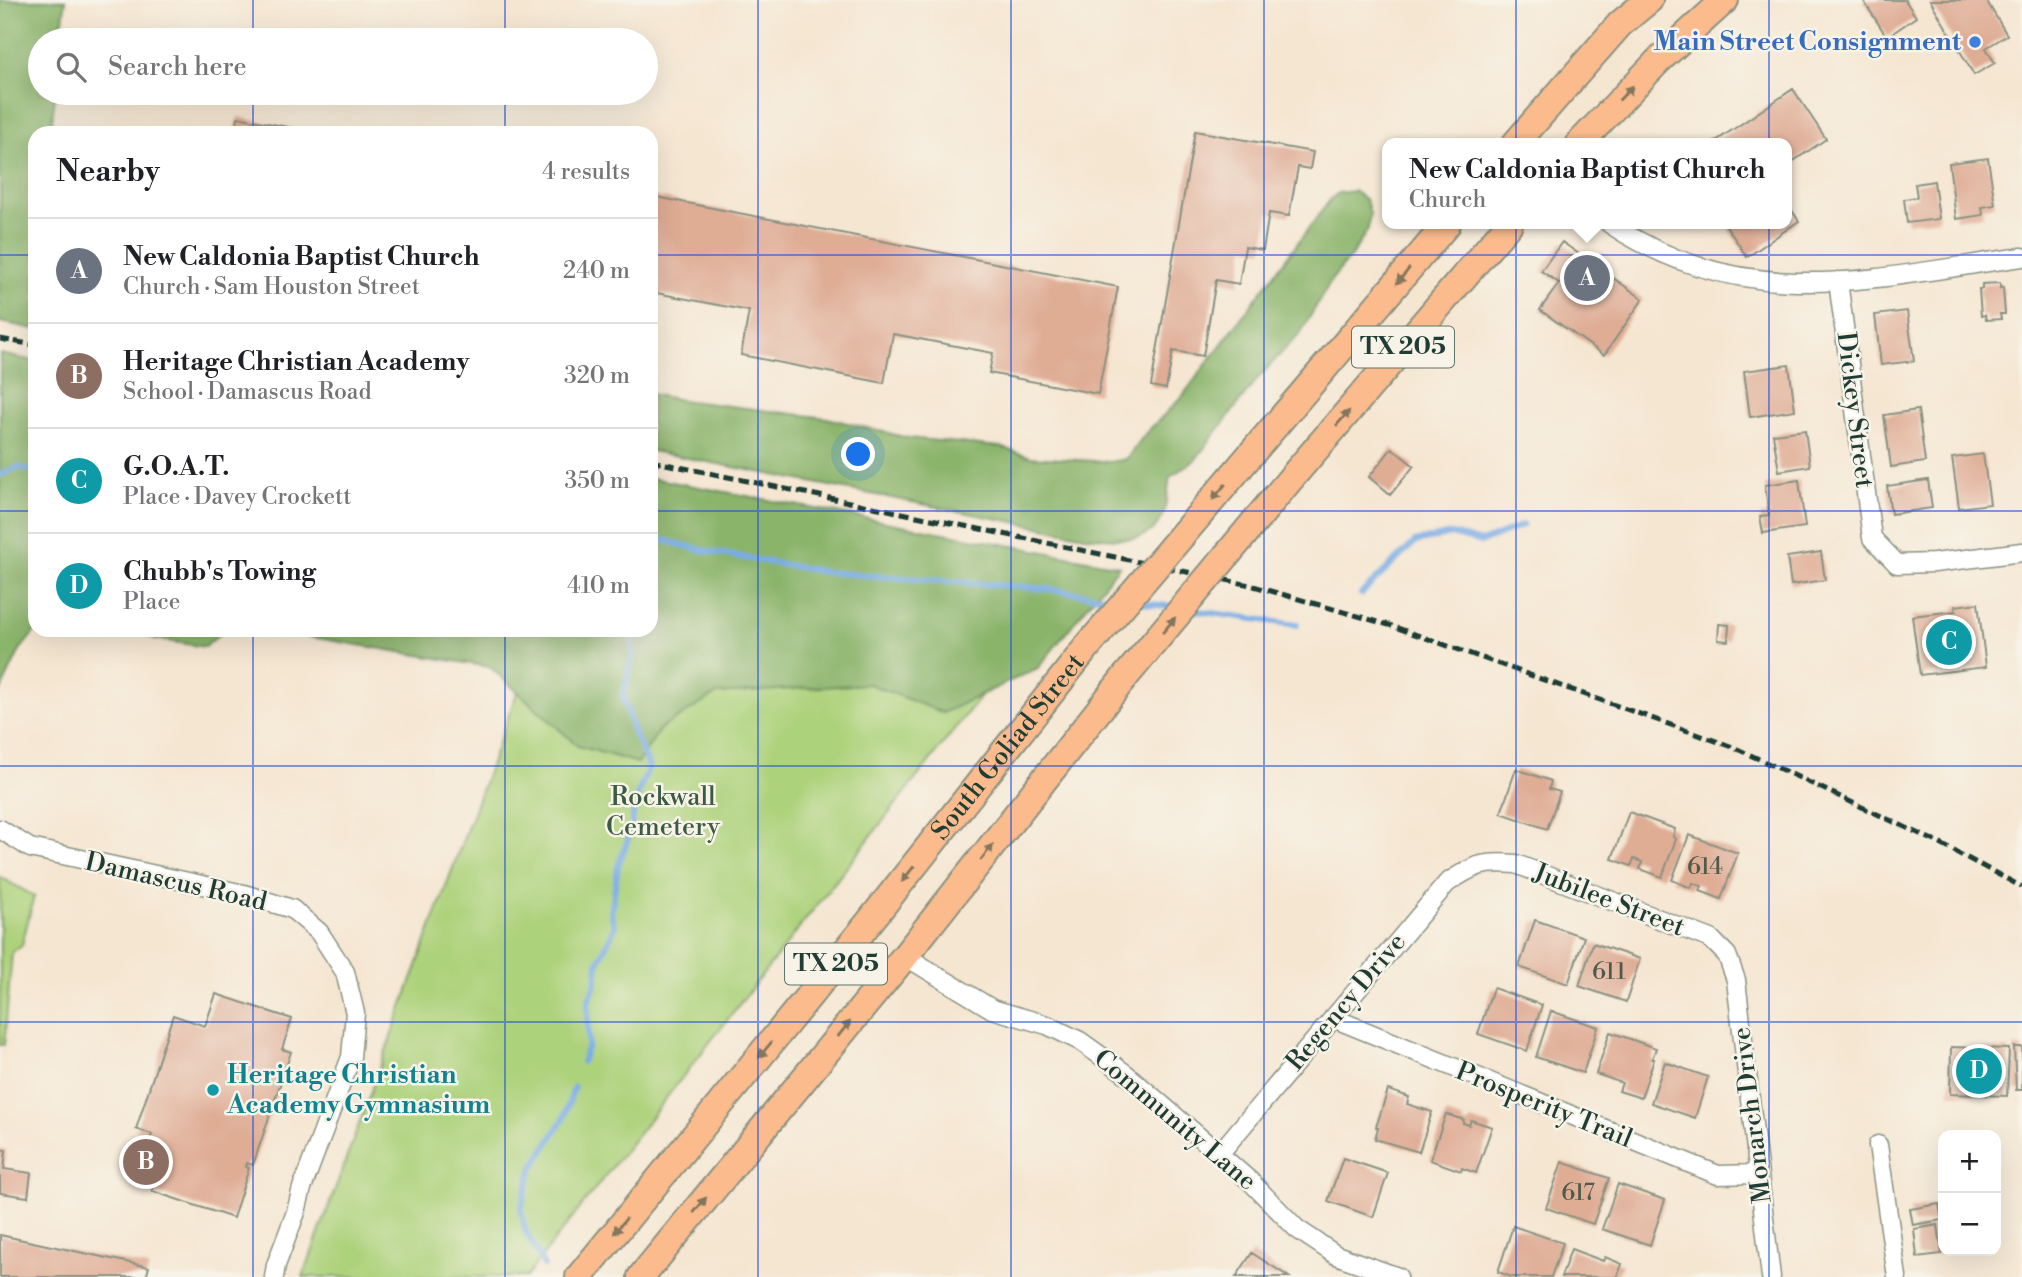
<!DOCTYPE html>
<html lang="en">
<head>
<meta charset="utf-8">
<style>
	body { margin:0; font-family:"Libre Bodoni",serif; background:#f2f2f2; color:#202124 }
	.controls { position:absolute; right:21px; bottom:21px; display:grid; overflow:hidden; border-radius:14px; box-shadow:0 7px 28px #0002 }
	.controls button { width:63px; height:63px; display:grid; place-items:center; padding:0; border:0; border-bottom:2px solid #e0e0e0; background:#fff; color:#202124; font:35px sans-serif }
	.you { position:absolute; left:859px; top:455px; width:24px; height:24px; margin:-18px; border:5px solid #fff; border-radius:50%; background:#1a73e8; box-shadow:0 0 0 10px #1a73e833 }
	.badge { display:grid; place-items:center; width:46px; height:46px; border-radius:50%; background:#c8321e; color:#fff; font-size:23px; font-weight:700 }
	.pin { position:absolute; translate:-50% -50%; border:4px solid #fff; box-shadow:0 2px 7px #0006 }
	.popup { position:absolute; left:1382px; top:138px; width:410px; height:91px; box-sizing:border-box; display:grid; place-content:center; border-radius:14px; background:#fff; filter:drop-shadow(0 2px 5px #0005); font-size:23px; white-space:nowrap; color:#757577 }
	.popup b { font-size:26px; color:#202124 }
	.popup::after { content:''; position:absolute; left:50%; top:100%; margin-left:-14px; border:14px solid transparent; border-top-color:#fff }
	.list { margin:0; padding:0; list-style:none }
	h2 { display:flex; justify-content:space-between; align-items:center; height:91px; margin:0; padding:0 28px; font-size:30px }
	h2 small { font-size:23px; font-weight:400; color:#757577 }
	.list li { display:grid; grid-template-columns:46px 1fr auto; gap:21px; align-items:center; box-sizing:border-box; height:105px; padding:0 28px; border-top:2px solid #e0e0e0 }
	.list b { display:block; font-size:26px; white-space:nowrap }
	.list p { margin:0; font-size:23px; white-space:nowrap; color:#757577 }
	.list em { font-size:23px; font-style:normal; color:#757577 }
	.icon { flex:none; width:38px; height:38px; fill:none; stroke:currentColor; stroke-width:2; stroke-linecap:round; stroke-linejoin:round }
	.map { position:relative; flex:none; width:2022px; height:1277px; overflow:hidden }
	.search { position:absolute; background:#fff; box-shadow:0 7px 28px #0002; left:28px; top:28px; width:630px; height:77px; display:flex; align-items:center; gap:18px; box-sizing:border-box; padding:0 24px; border-radius:38px; color:#757577; font-size:26px }
	.panel { position:absolute; background:#fff; box-shadow:0 7px 28px #0002; left:28px; top:126px; width:630px; height:511px; border-radius:21px }
	.map>svg:first-child { display:block }
	.green { fill:#add27b; stroke:#668858; stroke-width:2 }
	.forest { fill:#8ab46b; stroke:#547850; stroke-width:2 }
	.lines { fill:none; stroke-linecap:round; stroke-linejoin:round }
	.stream { stroke:#79ace5; stroke-width:6 }
	.building { fill:#dfac94 }
	.street-casing { stroke:#8a9282; stroke-width:21 }
	.primary-casing { stroke:#8a9282; stroke-width:30 }
	.street { stroke:#fff; stroke-width:18 }
	.primary { stroke:#fbbb8d; stroke-width:26 }
	.rail { stroke:#1f3d34; stroke-width:5; stroke-dasharray:10 5; stroke-linecap:butt }
	.primary-bridge-casing { stroke:#8a9282; stroke-width:30; stroke-linecap:butt }
	.primary-bridge { stroke:#fbbb8d; stroke-width:26 }
	.oneway { fill:#82765c }
	.grid { fill:none; stroke:#1d4ed8; stroke-width:2; stroke-opacity:0.55 }
	.shop-dot { fill:#3f7fe0; stroke:#f7f3e8; stroke-width:2.5 }
	.culture-dot { fill:#0f9aa8; stroke:#f7f3e8; stroke-width:2.5 }
	.labels { text-anchor:middle; dominant-baseline:central; stroke-width:5; stroke-linejoin:round; paint-order:stroke }
	.number-label { font-size:23px; fill:#4f594c }
	.shield { fill:#f7f3e8; stroke:#60746a; stroke-width:2 }
	.shield-label { font-size:24px; font-weight:bold; fill:#1f3d34 }
	.shop-label { font-size:26px; font-weight:bold; fill:#366cbe; stroke:#f7f3e8; text-anchor:end }
	.street-label { font-size:26px; fill:#1f3d34; stroke:#f7f3e8 }
	.park-label { font-size:26px; fill:#3b5b42; stroke:#f7f3e8 }
	.culture-label { font-size:26px; font-weight:bold; fill:#0d838f; stroke:#f7f3e8; text-anchor:start }
</style>
</head>
<body>
<div class="map">
<svg width="2022" height="1277" viewBox="0 0 2022 1277">
	<rect width="100%" height="100%" fill="#f7f3e8"/>
	<filter id="ink" filterUnits="userSpaceOnUse"><feTurbulence type="fractalNoise" baseFrequency=".0143" numOctaves="2"/><feDisplacementMap in="SourceGraphic" scale="14" xChannelSelector="R" yChannelSelector="G"/><feConvolveMatrix kernelMatrix="1 2 1 2 8 2 1 2 1" color-interpolation-filters="sRGB"/></filter>
	<filter id="wash" filterUnits="userSpaceOnUse"><feTurbulence type="fractalNoise" baseFrequency=".00686" numOctaves="4" result="noise"/><feDisplacementMap in="SourceGraphic" scale="28" xChannelSelector="R" yChannelSelector="G"/><feGaussianBlur stdDeviation="1.57" result="paint"/><feColorMatrix in="noise" values="0 0 0 0 0 0 0 0 0 0 0 0 0 0 0 0 0 1.4 0 .05"/><feComposite in="paint" operator="in"/></filter>
	<g filter="url(#wash)">
		<rect width="100%" height="100%" fill="#f5e6d1"/>
		<path class="green" d="M1044,615L526,1277H303L540,630H651Z
			M0,877L34,896L22,945L12,952L4,1045H0Z"/>
		<path class="forest" d="M0,0H66L60,40H40V93H55L52,122L48,133H35V329L0,322Z
			M1354,191L1366,200L1370,214L1368,229L1352,255L1332,279L1301,332L1259,377L1195,460L1170,477C1168,489 1167,503 1163,515C1150,548 1113,538 1085,536L651,451V394L681,400L827,418L908,438L1000,447L1031,457L1110,462L1126,459L1146,433L1181,398L1330,200L1338,193Z
			M0,354L35,361L36,630L20,650L0,692Z
			M651,478L1119,566L1038,668L943,713L869,684L717,694L660,729L638,763L578,746L490,667L269,630H651Z
			M132,630H224L205,647L155,639Z"/>
		<g class="lines">
			<path class="stream" d="M0,475L19,467L35,472
				M651,537L706,551L825,572L1048,589L1118,599
				M1361,594L1415,542L1451,534L1482,542L1523,525
				M1136,602L1174,607
				M1191,610L1297,625
				M582,1062L588,1046V1002L596,983L598,963L615,927L611,914L618,866L630,834L636,798L649,767L633,731L623,696L633,654L631,630
				M544,1266L525,1230L521,1209L532,1169L564,1118L574,1087"/>
		</g>
		<g id="blocks">
			<path class="building" d="M1863,0H1905L1916,17L1887,37Z
				M1930,0H1986L2007,35L1986,48L1995,63L1974,75Z
				M1793,89L1826,139L1786,166V143H1713Z
				M238,117L312,132L311,133H235Z
				M1195,131L1313,152L1310,169L1298,167L1289,216L1269,213L1263,250L1245,247L1239,284L1216,280L1203,356L1173,351L1166,389L1151,386Z
				M1988,158L1995,205L1982,207L1983,215L1956,219L1949,163Z
				M1934,181L1939,219L1907,223L1904,199L1917,197L1915,184Z
				M651,196L1118,287L1098,394L989,373L993,353L893,334L884,383L741,355L749,311L651,292Z
				M1786,202L1799,221L1747,257L1725,224H1786Z
				M1562,242L1643,299L1604,355L1540,310L1559,283L1541,271Z
				M2000,283V288L2003,287L2005,314H2000L2001,319L1986,320L1985,315L1981,316L1979,289H1982V284Z
				M1907,311L1914,361L1881,365L1875,315Z
				M1789,365L1795,410L1750,417L1744,371Z
				M1918,410L1925,462L1891,467L1884,415Z
				M1805,430L1810,466L1779,471L1773,434Z
				M1392,448L1414,466L1390,495L1369,477Z
				M1983,454L1990,504L1959,508L1952,458Z
				M1799,480L1805,527L1763,533L1760,516L1769,515L1765,485Z
				M1928,480L1932,508L1891,514L1887,486Z
				M1821,552L1825,580L1791,585L1787,557Z
				M1978,603L1986,667L1920,675L1912,616L1956,611L1955,606Z
				M1719,624L1729,625L1728,641L1718,640Z
				M1516,769L1551,781L1549,789L1560,792L1547,829L1501,813Z
				M1629,812L1675,829L1673,837L1676,839L1662,877L1640,869L1642,862L1634,859L1631,866L1612,859Z
				M1689,835L1738,853L1721,899L1700,891L1702,886L1693,883L1691,888L1672,880Z
				M1535,920L1584,937L1568,984L1519,967Z
				M1593,943L1640,959L1626,1002L1579,986Z
				M1493,988L1542,1005L1527,1051L1478,1034Z
				M216,994L292,1019L282,1049L291,1052L253,1165L247,1163L246,1167L249,1168L233,1218L152,1191L165,1151L148,1146L152,1134L136,1129L173,1015L205,1026Z
				M1551,1011L1598,1027L1583,1073L1536,1057Z
				M1610,1032L1656,1048L1652,1059H1654L1641,1098L1619,1091L1622,1083L1596,1074Z
				M1951,1047L2009,1049L2007,1096L1950,1094Z
				M2014,1047H2022V1090H2016Z
				M1665,1062L1708,1077L1695,1118L1651,1103Z
				M1388,1090L1409,1097L1407,1104L1432,1112L1419,1152L1375,1139L1378,1128L1376,1127Z
				M1446,1114L1464,1120L1463,1123L1469,1125L1471,1120L1492,1127L1476,1173L1462,1168L1461,1171L1430,1160Z
				M0,1149L6,1150L4,1169L31,1173L28,1197L0,1193Z
				M1343,1158L1388,1173L1373,1217L1328,1201Z
				M1562,1162L1609,1178L1593,1224L1546,1208Z
				M1618,1184L1665,1200L1650,1245L1602,1229Z
				M1939,1204L1942,1220L1913,1225L1910,1209Z
				M1938,1225L1942,1254L1917,1257L1914,1229Z
				M1513,1226L1563,1243L1551,1277H1512L1498,1272Z
				M0,1235L149,1267L146,1277H0Z
				M1571,1249L1603,1261L1605,1257L1622,1264L1617,1277H1561Z
				M1252,1253L1289,1277H1236Z"/>
		</g>
	</g>
	<g filter="url(#ink)">
		<use href="#blocks" fill-opacity="0" stroke="#8a9282" stroke-width="2"/>
		<g class="lines">
			<g class="street-casing">
				<path id="street" d="M1610,224C1746,314 1872,278 2022,257
					M1838,281L1872,538L1897,564L1934,563L2022,552
					M0,829L30,848L244,894L292,909L319,932L345,972L355,1013L351,1057L302,1188L296,1212L276,1265L274,1277
					M905,956L992,1009L1047,1025L1080,1041L1126,1074L1219,1154L1251,1182L1297,1229L1336,1255L1398,1277
					M1333,1018L1718,1175L1758,1174
					M1878,1145L1897,1277
					M1219,1154L1447,883C1474,865 1483,861 1516,864L1711,939L1727,955L1736,980L1771,1277"/>
			</g>
			<g class="primary-casing">
				<g id="primary">
					<path d="M1516,143L1620,24L1649,0"/>
					<path d="M1580,143L1658,61L1725,0"/>
					<path d="M1263,440L1447,224"/>
					<path d="M1298,470L1509,224"/>
					<path id="s1" d="M579,1277L867,925L1087,647"/>
					<path d="M641,1277L905,956L1125,677"/>
				</g>
			</g>
			<use href="#street" class="street"/>
			<use href="#primary" class="primary"/>
			<path class="rail" d="M0,339L35,345
				M651,461L1250,585L1389,625L1733,747L1935,841L2022,887"/>
			<g class="primary-bridge-casing">
				<path id="primary-bridge" d="M1087,647L1263,440
					M1125,677L1298,470"/>
			</g>
			<use href="#primary-bridge" class="primary-bridge"/>
		</g>
		<defs><path id="oneway-solid" d="M-6-.8H1V-3.2L6.5 0L1 3.2V.8H-6Z" transform="scale(1.75)"/></defs>
		<g class="oneway">
			<use href="#oneway-solid" transform="translate(1626 93) rotate(-46)"/>
			<use href="#oneway-solid" transform="translate(1403 276) rotate(130)"/>
			<use href="#oneway-solid" transform="translate(1343 418) rotate(-49)"/>
			<use href="#oneway-solid" transform="translate(1219 492) rotate(130)"/>
			<use href="#oneway-solid" transform="translate(1169 625) rotate(-50)"/>
			<use href="#oneway-solid" transform="translate(987 852) rotate(-52)"/>
			<use href="#oneway-solid" transform="translate(908 874) rotate(128)"/>
			<use href="#oneway-solid" transform="translate(844 1029) rotate(-51)"/>
			<use href="#oneway-solid" transform="translate(765 1050) rotate(129)"/>
			<use href="#oneway-solid" transform="translate(700 1205) rotate(-51)"/>
			<use href="#oneway-solid" transform="translate(620 1226) rotate(129)"/>
		</g>
	</g>
	<path class="grid" d="M253,0V40M505,0V40M758,0V1277M1011,0V1277M1264,0V1277M1516,0V1277M1769,0V1277M253,93V133M505,93V133M0,255H35M651,255H2022M0,511H35M651,511H2022M253,630V1277M505,630V1277M0,766H2022M0,1022H2022"/>
	<circle class="shop-dot" cx="1975" cy="42" r="7"/>
	<circle class="culture-dot" cx="213" cy="1090" r="7"/>
	<g class="labels">
		<g class="number-label">
			<text x="1705" y="867">614</text>
			<text x="1609" y="972">611</text>
			<text x="1578" y="1193">617</text>
		</g>
		<g class="shield">
			<rect x="1352" y="326.5" width="102" height="41" rx="5"/>
			<rect x="785" y="943.5" width="102" height="41" rx="5"/>
		</g>
		<g class="shield-label">
			<text x="1403" y="347">TX 205</text>
			<text x="836" y="964">TX 205</text>
		</g>
		<g class="shop-label">
			<text x="1961" y="42">Main Street Consignment</text>
		</g>
		<g class="street-label">
			<text transform="translate(1855 410) rotate(83)">Dickey Street</text>
			<text stroke="none"><textPath href="#s1" startOffset="682">South Goliad Street</textPath></text>
			<text transform="translate(176 882) rotate(13)">Damascus Road</text>
			<text transform="translate(1609 900) rotate(21)">Jubilee Street</text>
			<text transform="translate(1346 1002) rotate(-50)">Regency Drive</text>
			<text transform="translate(1544 1105) rotate(22)">Prosperity Trail</text>
			<text transform="translate(1752 1115) rotate(-97)">Monarch Drive</text>
			<text transform="translate(1175 1120) rotate(40)">Community Lane</text>
		</g>
		<g class="park-label">
			<text x="663" y="797">Rockwall<tspan x="663" dy="30">Cemetery</tspan></text>
		</g>
		<g class="culture-label">
			<text x="227" y="1075">Heritage Christian<tspan x="227" dy="30">Academy Gymnasium</tspan></text>
		</g>
	</g>
</svg>
<div class="controls">
<button>+</button>
<button>−</button>
</div>
<div class="you"></div>
<div class="pin badge" style="left:1587px;top:278px;background:#6b7280">A</div>
<div class="popup"><b>New Caldonia Baptist Church</b>Church</div>
<div class="pin badge" style="left:146px;top:1162px;background:#8d6e63">B</div>
<div class="pin badge" style="left:1949px;top:642px;background:#0f9aa8">C</div>
<div class="pin badge" style="left:1979px;top:1071px;background:#0f9aa8">D</div>
<div class="search"><svg class="icon" aria-label="search" viewBox="0 0 24 24"><circle cx="10" cy="10" r="6"/><path d="M15 15l6 6"/></svg>Search here</div>
<section class="panel">
<h2>Nearby<small>4 results</small></h2>
<ul class="list">
<li><span class="badge" style="background:#6b7280">A</span><div><b>New Caldonia Baptist Church</b><p>Church · Sam Houston Street</p></div><em>240 m</em></li>
<li><span class="badge" style="background:#8d6e63">B</span><div><b>Heritage Christian Academy</b><p>School · Damascus Road</p></div><em>320 m</em></li>
<li><span class="badge" style="background:#0f9aa8">C</span><div><b>G.O.A.T.</b><p>Place · Davey Crockett</p></div><em>350 m</em></li>
<li><span class="badge" style="background:#0f9aa8">D</span><div><b>Chubb's Towing</b><p>Place</p></div><em>410 m</em></li>
</ul>
</section>
</div>
</body>
</html>
